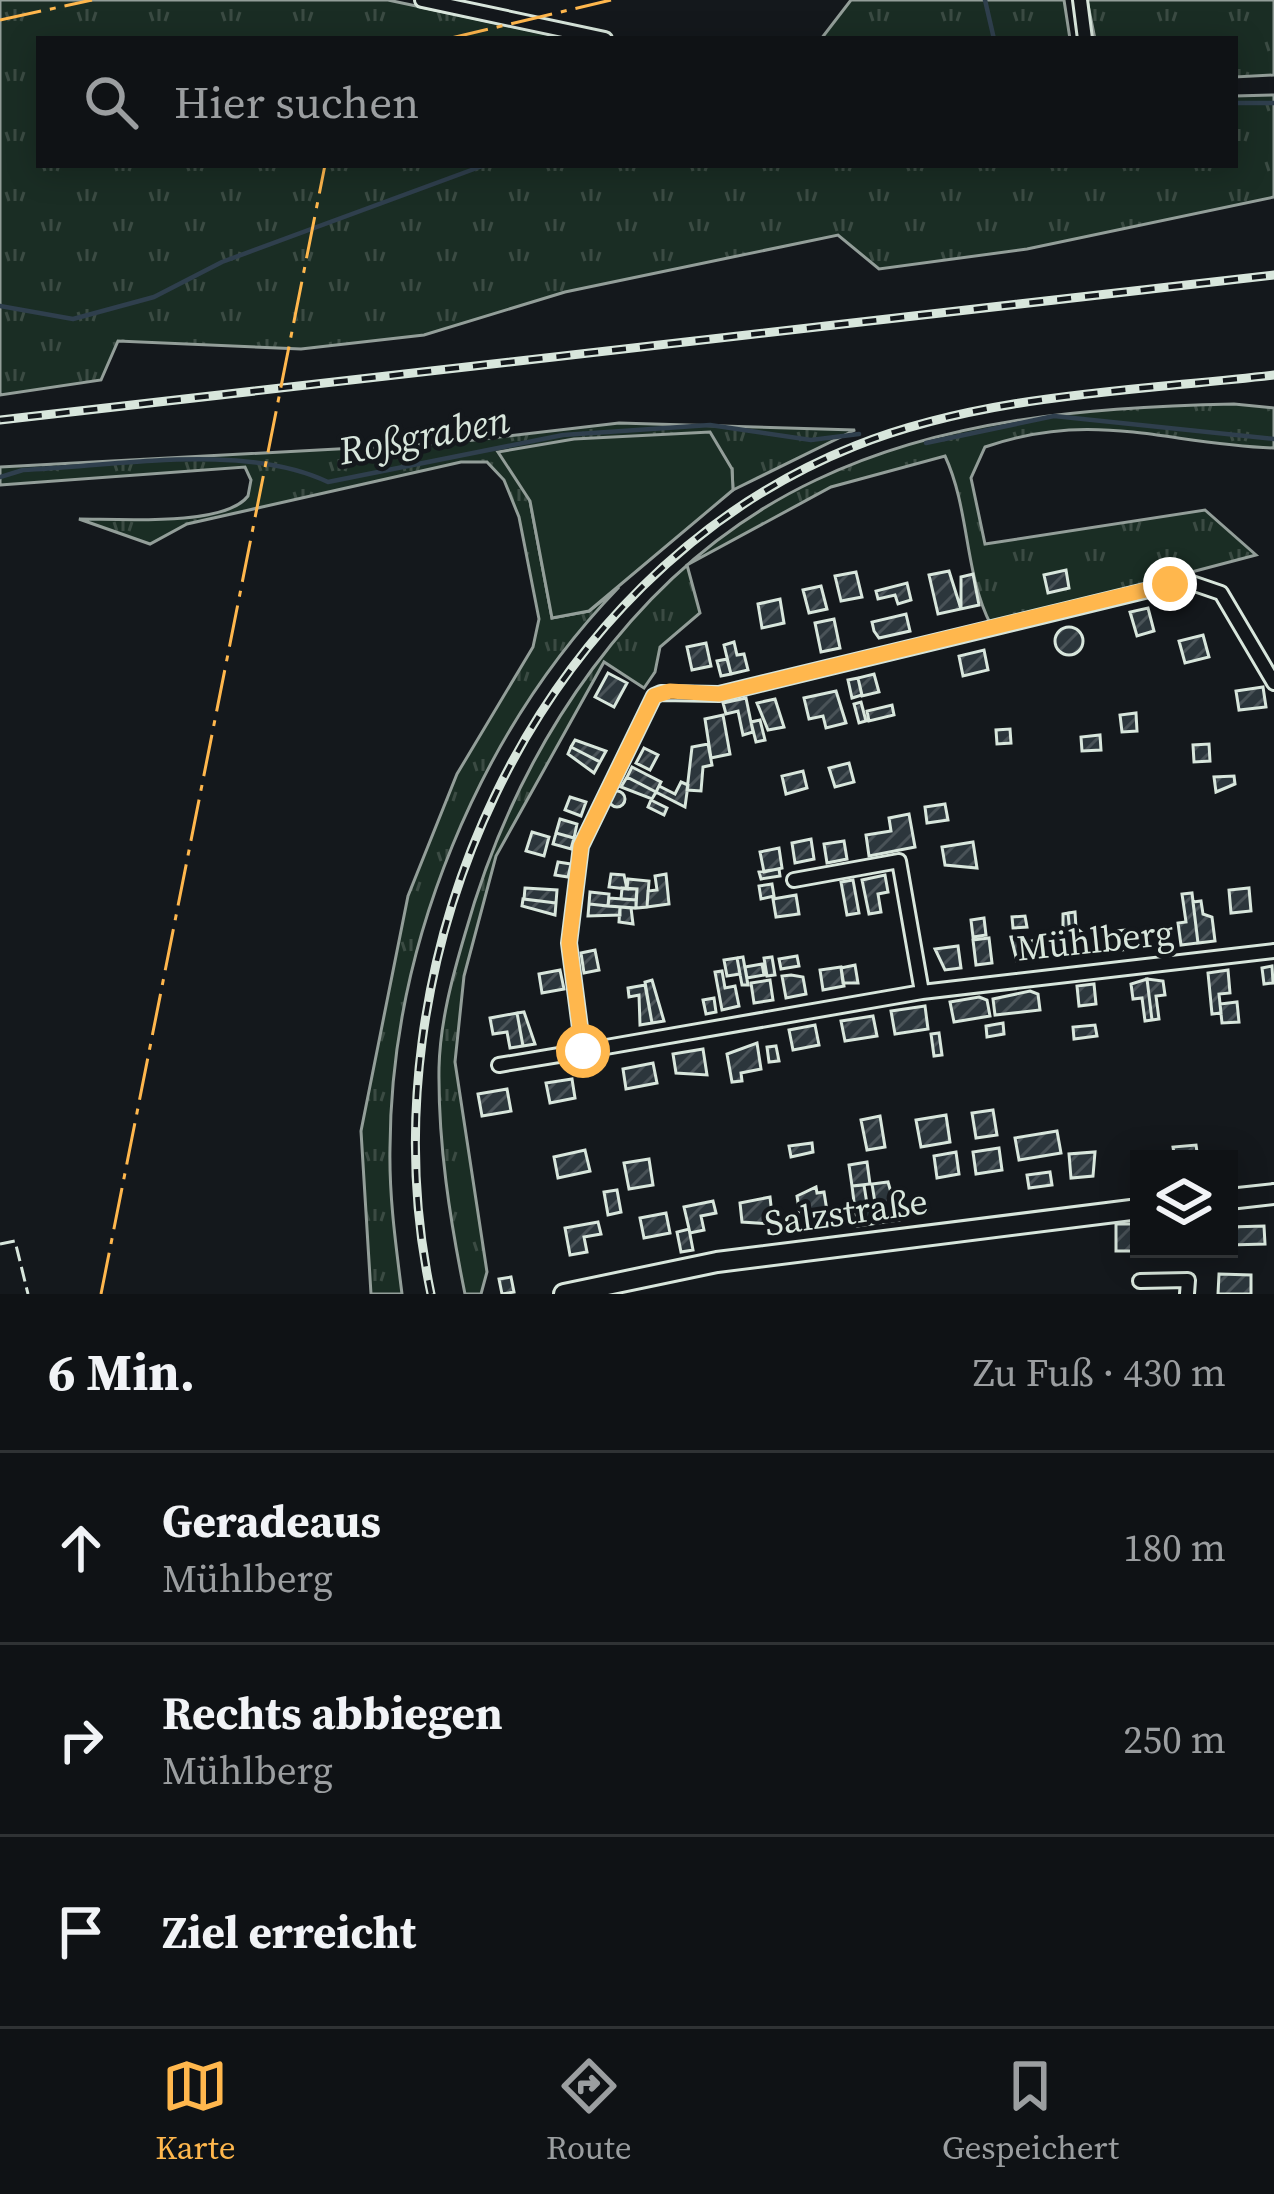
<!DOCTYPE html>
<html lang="de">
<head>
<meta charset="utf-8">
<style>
	body { margin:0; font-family:"Source Serif 4",serif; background:#1d2022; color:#f1f3f6 }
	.controls { position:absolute; right:36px; bottom:36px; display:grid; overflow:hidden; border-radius:0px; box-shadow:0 6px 30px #0003 }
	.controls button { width:108px; height:108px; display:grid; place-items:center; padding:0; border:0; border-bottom:3px solid #2f3234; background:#0f1215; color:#f1f3f6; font:60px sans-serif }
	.stop { position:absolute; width:36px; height:36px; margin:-27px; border:9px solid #ffb74d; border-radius:50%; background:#fff }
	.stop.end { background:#ffb74d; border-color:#fff; box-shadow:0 3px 12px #0008 }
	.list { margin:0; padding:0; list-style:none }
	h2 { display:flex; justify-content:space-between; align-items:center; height:156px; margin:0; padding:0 48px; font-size:51px }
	h2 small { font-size:39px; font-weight:400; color:#9b9ea0 }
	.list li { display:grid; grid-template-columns:78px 1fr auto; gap:36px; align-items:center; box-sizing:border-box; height:192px; padding:0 48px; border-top:3px solid #2f3234 }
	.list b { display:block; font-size:45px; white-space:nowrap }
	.list p { margin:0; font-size:39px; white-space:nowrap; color:#9b9ea0 }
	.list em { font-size:39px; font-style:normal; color:#9b9ea0 }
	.icon { flex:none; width:66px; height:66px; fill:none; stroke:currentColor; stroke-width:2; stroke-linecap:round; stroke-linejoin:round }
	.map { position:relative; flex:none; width:1274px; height:1294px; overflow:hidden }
	.search { position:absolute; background:#0f1215; box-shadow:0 6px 30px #0003; left:36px; right:36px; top:36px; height:132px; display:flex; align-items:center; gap:30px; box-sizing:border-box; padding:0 42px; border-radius:0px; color:#9b9ea0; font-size:45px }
	.sheet { height:732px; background:#0f1215 }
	nav { display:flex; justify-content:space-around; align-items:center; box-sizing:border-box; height:168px; border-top:3px solid #2f3234; background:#0f1215; font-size:33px; color:#9b9ea0 }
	nav a { display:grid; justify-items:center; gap:6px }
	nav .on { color:#ffb74d }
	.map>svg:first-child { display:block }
	.grass { fill:url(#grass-tufts); stroke:#939e99; stroke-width:3 }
	.garden { fill:#1a2d24; stroke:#939e99; stroke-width:3 }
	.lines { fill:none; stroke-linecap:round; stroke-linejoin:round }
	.stream { stroke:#2f3f4d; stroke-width:4.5 }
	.building { fill:url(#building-hatch); stroke:#d8e6dc; stroke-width:3 }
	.street-casing { stroke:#d8e6dc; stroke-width:18 }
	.secondary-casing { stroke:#d8e6dc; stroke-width:24 }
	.street { stroke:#14181c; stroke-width:12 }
	.secondary { stroke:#14181c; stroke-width:18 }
	.rail-casing { stroke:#d8e6dc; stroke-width:9 }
	.rail { stroke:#14181c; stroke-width:4.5; stroke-dasharray:14; stroke-linecap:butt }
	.fence { stroke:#d8e6dc; stroke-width:3; stroke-dasharray:15 6; stroke-linecap:butt }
	.power { stroke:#ffb74d; stroke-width:3; stroke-dasharray:42 9 6 9; stroke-linecap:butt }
	.route { stroke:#ffb74d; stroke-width:15 }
	.labels { text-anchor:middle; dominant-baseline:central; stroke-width:9; stroke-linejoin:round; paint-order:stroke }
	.street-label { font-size:36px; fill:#d8e6dc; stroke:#14181c }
	.water-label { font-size:39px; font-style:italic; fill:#d8e6dc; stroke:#14181c }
</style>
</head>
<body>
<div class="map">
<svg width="1274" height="1294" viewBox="0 0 1274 1294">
	<defs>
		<pattern id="grass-tufts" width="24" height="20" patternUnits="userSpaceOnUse" patternTransform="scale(3)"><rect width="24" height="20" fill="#1a2d24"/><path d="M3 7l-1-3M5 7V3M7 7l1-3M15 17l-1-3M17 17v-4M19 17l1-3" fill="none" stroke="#3b4b43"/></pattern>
		<pattern id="building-hatch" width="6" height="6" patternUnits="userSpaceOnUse" patternTransform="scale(3)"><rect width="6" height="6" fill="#2c363c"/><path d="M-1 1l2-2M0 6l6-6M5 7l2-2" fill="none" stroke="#4a5358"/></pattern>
	</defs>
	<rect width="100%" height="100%" fill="#14181c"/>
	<path class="grass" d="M0,0H388L572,39H39V165H1235V96L1274,95V197L1027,249L879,269L838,235L565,292L424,335L301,349L118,341L101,380L0,395Z
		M851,0H1064L1070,39H821Z
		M1087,0H1274V75L1235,77V39H1095Z
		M1234,404L1274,408V448C1165,444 1095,409 985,447L971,478L985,544L1205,510L1256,555L991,625C964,573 970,510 945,456L831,487L687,565L700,613L660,647L655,672L644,688L604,662L496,856L464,976L455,1062L487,1272L481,1294H465C450,1220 438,1144 439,1068C440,1023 452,978 465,934C517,747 636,565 816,480C946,418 1092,407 1234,404Z
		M619,423L855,430L733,490L732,469L530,501L552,618L589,611L619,587C479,732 391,945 390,1148C389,1197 396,1246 402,1294H371L361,1131L408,896L457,774L533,647L539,619L519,517L504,480L487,462H461L187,524L150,544L79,519C117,519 225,527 248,496L251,480L245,467L0,485V467L448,443Z"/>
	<path class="garden" d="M710,432L732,469L733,490L589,611L552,618L530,501L498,452L574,439Z"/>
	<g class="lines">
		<path class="stream" d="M985,0L994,39
			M1235,103H1274
			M0,306L73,319L154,297L222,262L485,165
			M926,443L1054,416L1274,439
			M0,477L23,470C117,466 244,442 328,482L563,435L710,425L811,440L859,434"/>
	</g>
	<path class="building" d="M1066,570L1069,588L1048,593L1044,575Z
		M949,571L961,609L938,614L929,575Z
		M856,572L862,597L841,601L835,576Z
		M973,574L979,605L961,609V577Z
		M907,583L911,600L898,604L895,595L878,599L876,591Z
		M821,586L827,609L809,613L803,590Z
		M780,599L784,623L762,628L758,604Z
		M1148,608L1154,631L1137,636L1130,612Z
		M906,614L910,631L879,638L874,631L872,622Z
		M834,619L840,648L821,652L815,623Z
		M1055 641a14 14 0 1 1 28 0a14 14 0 1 1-28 0Z
		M1203,635L1209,657L1185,663L1179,641Z
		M734,642L737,655L744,654L748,670L731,674L724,645Z
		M706,643L711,666L692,670L687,647Z
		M984,650L988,670L963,676L959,656Z
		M727,659L731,674L721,676L717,661Z
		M608,673L627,683L614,707L595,697Z
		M874,674L879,692L862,696L858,678Z
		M858,678L862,695L852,698L848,680Z
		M1263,687L1266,707L1239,710L1236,691Z
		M836,691L846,723L826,728L823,716L809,719L804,698Z
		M746,698L753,732L743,735L738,711L726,714L723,703Z
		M775,699L784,727L768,730L757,703Z
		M861,702L866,721L859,723L854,704Z
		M892,705L894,715L869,721L867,711Z
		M1136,713L1137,731L1122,732L1120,715Z
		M723,715L730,754L711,758L705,719Z
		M760,720L765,740L756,742L751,722Z
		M1010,729L1011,743L997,744L996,730Z
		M1100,735L1101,750L1082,751L1081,737Z
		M575,740L606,751L600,762L571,747Z
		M708,744L712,765L703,767L701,791L687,790L692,747Z
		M1209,744L1210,761L1194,762L1193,745Z
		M571,747L600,762L594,773L568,754Z
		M644,748L658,755L650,770L636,763Z
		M849,763L854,782L835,787L829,768Z
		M632,767L661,782L656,792L627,777Z
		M803,771L807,788L786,794L782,776Z
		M1234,776L1235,784L1216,792L1214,777Z
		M627,777L656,792L652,799L621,787Z
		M681,782L688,785L685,807L656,792L659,786L675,794Z
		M609 799a8 8 0 1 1 16 0a8 8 0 1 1-16 0Z
		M570,797L586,802L581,816L565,810Z
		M651,800L667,808L664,815L648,807Z
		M945,804L948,820L927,823L925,807Z
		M909,814L915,847L869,856L866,835L891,831L889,818Z
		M560,819L577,824L574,838L556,833Z
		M532,832L549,837L544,856L526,851Z
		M556,833L574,838L571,849L553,844Z
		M811,839L814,859L795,863L792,843Z
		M844,841L847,859L827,863L824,844Z
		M973,842L977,868L945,865L942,847Z
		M779,848L782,868L764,872L760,852Z
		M558,862L571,864L568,877L555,875Z
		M779,869L780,876L761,879L759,872Z
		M611,874L624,875L627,889L609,887Z
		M666,874L669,904L647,907L648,891L657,890L655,876Z
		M885,875L888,892L878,894L881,912L869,914L862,880Z
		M628,879L649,881L647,907L636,908L637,889H627Z
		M853,880L859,913L847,915L841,882Z
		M772,884L774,896L761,899L759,886Z
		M525,888L557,890L556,903L524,899Z
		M622,888L637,889L636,900L621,899Z
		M1249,888L1251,911L1231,913L1229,890Z
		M590,892L609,894L608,906L589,904Z
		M1192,893L1198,943L1181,945L1178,923L1186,922L1182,894Z
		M796,895L799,914L776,917L773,899Z
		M609,898L636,900V908L608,906Z
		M523,899L556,903L555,915L522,906Z
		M1201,901L1203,914L1212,917L1215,941L1198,943L1193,902Z
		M589,904L620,907V915L588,916Z
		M620,907L631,908L633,924L619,922Z
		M1075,912L1076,928L1086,936L1088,954L1072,955L1068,913Z
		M1068,913L1072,955L1056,957L1054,939L1063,938V914Z
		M1025,916L1027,927L1013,928L1012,917Z
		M984,918L986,935L973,937L971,920Z
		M1127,930L1129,949L1107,952L1105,932Z
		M1022,936V942L1032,941L1034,959L1017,961L1011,937Z
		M989,938L992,963L976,965L973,940Z
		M958,946L961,968L945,970L935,949Z
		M595,950L599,970L584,973L581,953Z
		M797,956L799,966L781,969L779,959Z
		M743,957L748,985H742L737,958Z
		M772,957L775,975L767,976L764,958Z
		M737,958L740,974L727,976L724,960Z
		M762,964L764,975L747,978L745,967Z
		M855,965L858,983H843L841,968Z
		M1272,966L1273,983L1264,984L1262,968Z
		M841,967L844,986L823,990L820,970Z
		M560,970L564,989L542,993L539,974Z
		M1228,970L1230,993L1219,994L1221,1013L1212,1014L1208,973Z
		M722,971L725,988L735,986L739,1006L722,1010L715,972Z
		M791,975L803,977L806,994L786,998L782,976Z
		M1147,979L1163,981L1165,995L1156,996L1159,1019L1152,1020Z
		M1147,979L1152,1020L1145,1021L1142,998L1133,999L1131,984Z
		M652,980L664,1021L652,1023L645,982Z
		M770,980L773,1000L754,1003L751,983Z
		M1094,984L1096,1004L1079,1006L1077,986Z
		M645,985L652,1023L640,1025L639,995L629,997L628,988Z
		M1030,991L1038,994L1040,1010L995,1015L993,999Z
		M979,997L987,1000L990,1016L954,1022L950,1002Z
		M714,998L716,1012L706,1014L703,1000Z
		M1237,1002L1239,1022L1222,1023L1220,1004Z
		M925,1006L928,1029L895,1034L891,1011Z
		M524,1012L535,1044L523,1046L517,1013Z
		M517,1013L523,1046L510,1048L507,1032L493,1034L490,1018Z
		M873,1016L877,1036L845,1041L841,1021Z
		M1003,1023L1004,1034L987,1037L986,1026Z
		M815,1025L819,1045L793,1050L789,1030Z
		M1095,1025L1097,1036L1074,1039L1073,1027Z
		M939,1033L942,1055L934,1056L931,1034Z
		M757,1043L761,1069L741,1073L742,1081L732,1082L727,1054Z
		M776,1046L779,1061L769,1062L767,1047Z
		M703,1049L707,1075L676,1073L673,1054Z
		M653,1063L657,1083L626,1089L623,1069Z
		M572,1079L575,1098L550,1103L546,1083Z
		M507,1089L511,1111L482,1116L478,1094Z
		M993,1110L997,1135L976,1138L972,1113Z
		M946,1115L950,1142L921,1147L916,1120Z
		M880,1116L885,1147L867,1150L861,1120Z
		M1057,1131L1061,1153L1019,1160L1015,1138Z
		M812,1143L813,1152L791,1157L789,1146Z
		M1196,1145L1198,1159H1175L1173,1147Z
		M999,1148L1002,1170L976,1174L973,1152Z
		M585,1150L590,1171L558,1178L554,1157Z
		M956,1152L959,1174L937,1178L934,1156Z
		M1095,1152L1093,1176L1071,1178L1069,1154Z
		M649,1159L653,1185L629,1189L624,1163Z
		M867,1162L870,1184L852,1186L849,1165Z
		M1050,1172L1052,1185L1029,1188L1027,1175Z
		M888,1182L899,1220L857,1226L852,1186L864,1185L868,1210L876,1209L872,1184Z
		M816,1187L817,1193L824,1192L827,1211L800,1215L797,1196Z
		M617,1190L621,1212L608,1215L604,1192Z
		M770,1197L773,1224L742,1222L740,1203Z
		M713,1201L716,1213L701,1216L704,1230L690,1233L684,1207Z
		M666,1213L670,1233L644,1238L640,1218Z
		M598,1222L601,1234L584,1237L587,1252L570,1255L565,1228Z
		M1116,1224H1137V1251H1116Z
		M1264,1226L1265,1244L1230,1245V1227Z
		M689,1229L693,1250L681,1252L677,1232Z
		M1219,1274L1251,1275V1294H1218Z
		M511,1277L514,1292L502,1294L499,1279Z"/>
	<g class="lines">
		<g class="street-casing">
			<path id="street" d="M422,0L605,39
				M1080,0L1085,39
				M1274,683L1221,593L1186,581L719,694L661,693L654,696L581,846L569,943L583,1051L922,992L1274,951
				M794,880L899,861L922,992
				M499,1065L583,1051
				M1140,1281L1188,1280L1187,1294"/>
		</g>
		<g class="secondary-casing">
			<path id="secondary" d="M1229,1199L1274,1194
				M564,1294L717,1262L1139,1209"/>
		</g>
		<use href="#street" class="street"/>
		<use href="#secondary" class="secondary"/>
		<g class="rail-casing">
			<path id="rail" d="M0,420L1274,275
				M431,1294C361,963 532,575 855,446C985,394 1136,391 1274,375"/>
		</g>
		<use href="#rail" class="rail"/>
		<path class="fence" d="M0,1244L15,1241L28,1294"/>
		<path class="power" d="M0,20L92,0
			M447,39L611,0
			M101,1294L325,165"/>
	</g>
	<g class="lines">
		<path class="route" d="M583,1051L569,943L581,846L654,696L670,691L719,694L1170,584"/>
	</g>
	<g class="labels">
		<g class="street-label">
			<text transform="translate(1095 940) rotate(-6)">Mühlberg</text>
			<text transform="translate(846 1212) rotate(-8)">Salzstraße</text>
		</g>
		<g class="water-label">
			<text transform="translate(424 435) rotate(-11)">Roßgraben</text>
		</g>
	</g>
</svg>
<div class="controls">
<button><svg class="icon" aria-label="layers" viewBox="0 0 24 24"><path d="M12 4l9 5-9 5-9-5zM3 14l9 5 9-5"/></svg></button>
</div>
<div class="stop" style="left:583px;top:1051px"></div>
<div class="stop end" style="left:1170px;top:584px"></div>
<div class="search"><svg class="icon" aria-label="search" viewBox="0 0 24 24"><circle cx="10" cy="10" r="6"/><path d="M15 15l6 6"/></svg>Hier suchen</div>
</div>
<section class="sheet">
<h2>6 Min.<small>Zu Fuß · 430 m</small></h2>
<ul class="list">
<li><svg class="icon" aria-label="ahead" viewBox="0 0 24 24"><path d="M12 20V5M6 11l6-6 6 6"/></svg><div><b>Geradeaus</b><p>Mühlberg</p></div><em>180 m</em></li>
<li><svg class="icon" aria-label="right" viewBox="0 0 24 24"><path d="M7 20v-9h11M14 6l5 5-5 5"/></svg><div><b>Rechts abbiegen</b><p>Mühlberg</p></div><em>250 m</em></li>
<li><svg class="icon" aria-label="arrive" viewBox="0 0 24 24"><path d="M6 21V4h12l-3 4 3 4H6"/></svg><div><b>Ziel erreicht</b></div></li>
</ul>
</section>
<nav>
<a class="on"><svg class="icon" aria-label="map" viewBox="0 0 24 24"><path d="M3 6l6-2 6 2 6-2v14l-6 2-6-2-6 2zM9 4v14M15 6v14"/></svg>Karte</a>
<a><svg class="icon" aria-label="directions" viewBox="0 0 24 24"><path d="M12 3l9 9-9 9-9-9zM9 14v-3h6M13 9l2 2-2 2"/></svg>Route</a>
<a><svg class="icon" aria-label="saved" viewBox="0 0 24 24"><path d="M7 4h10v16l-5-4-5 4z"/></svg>Gespeichert</a>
</nav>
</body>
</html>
